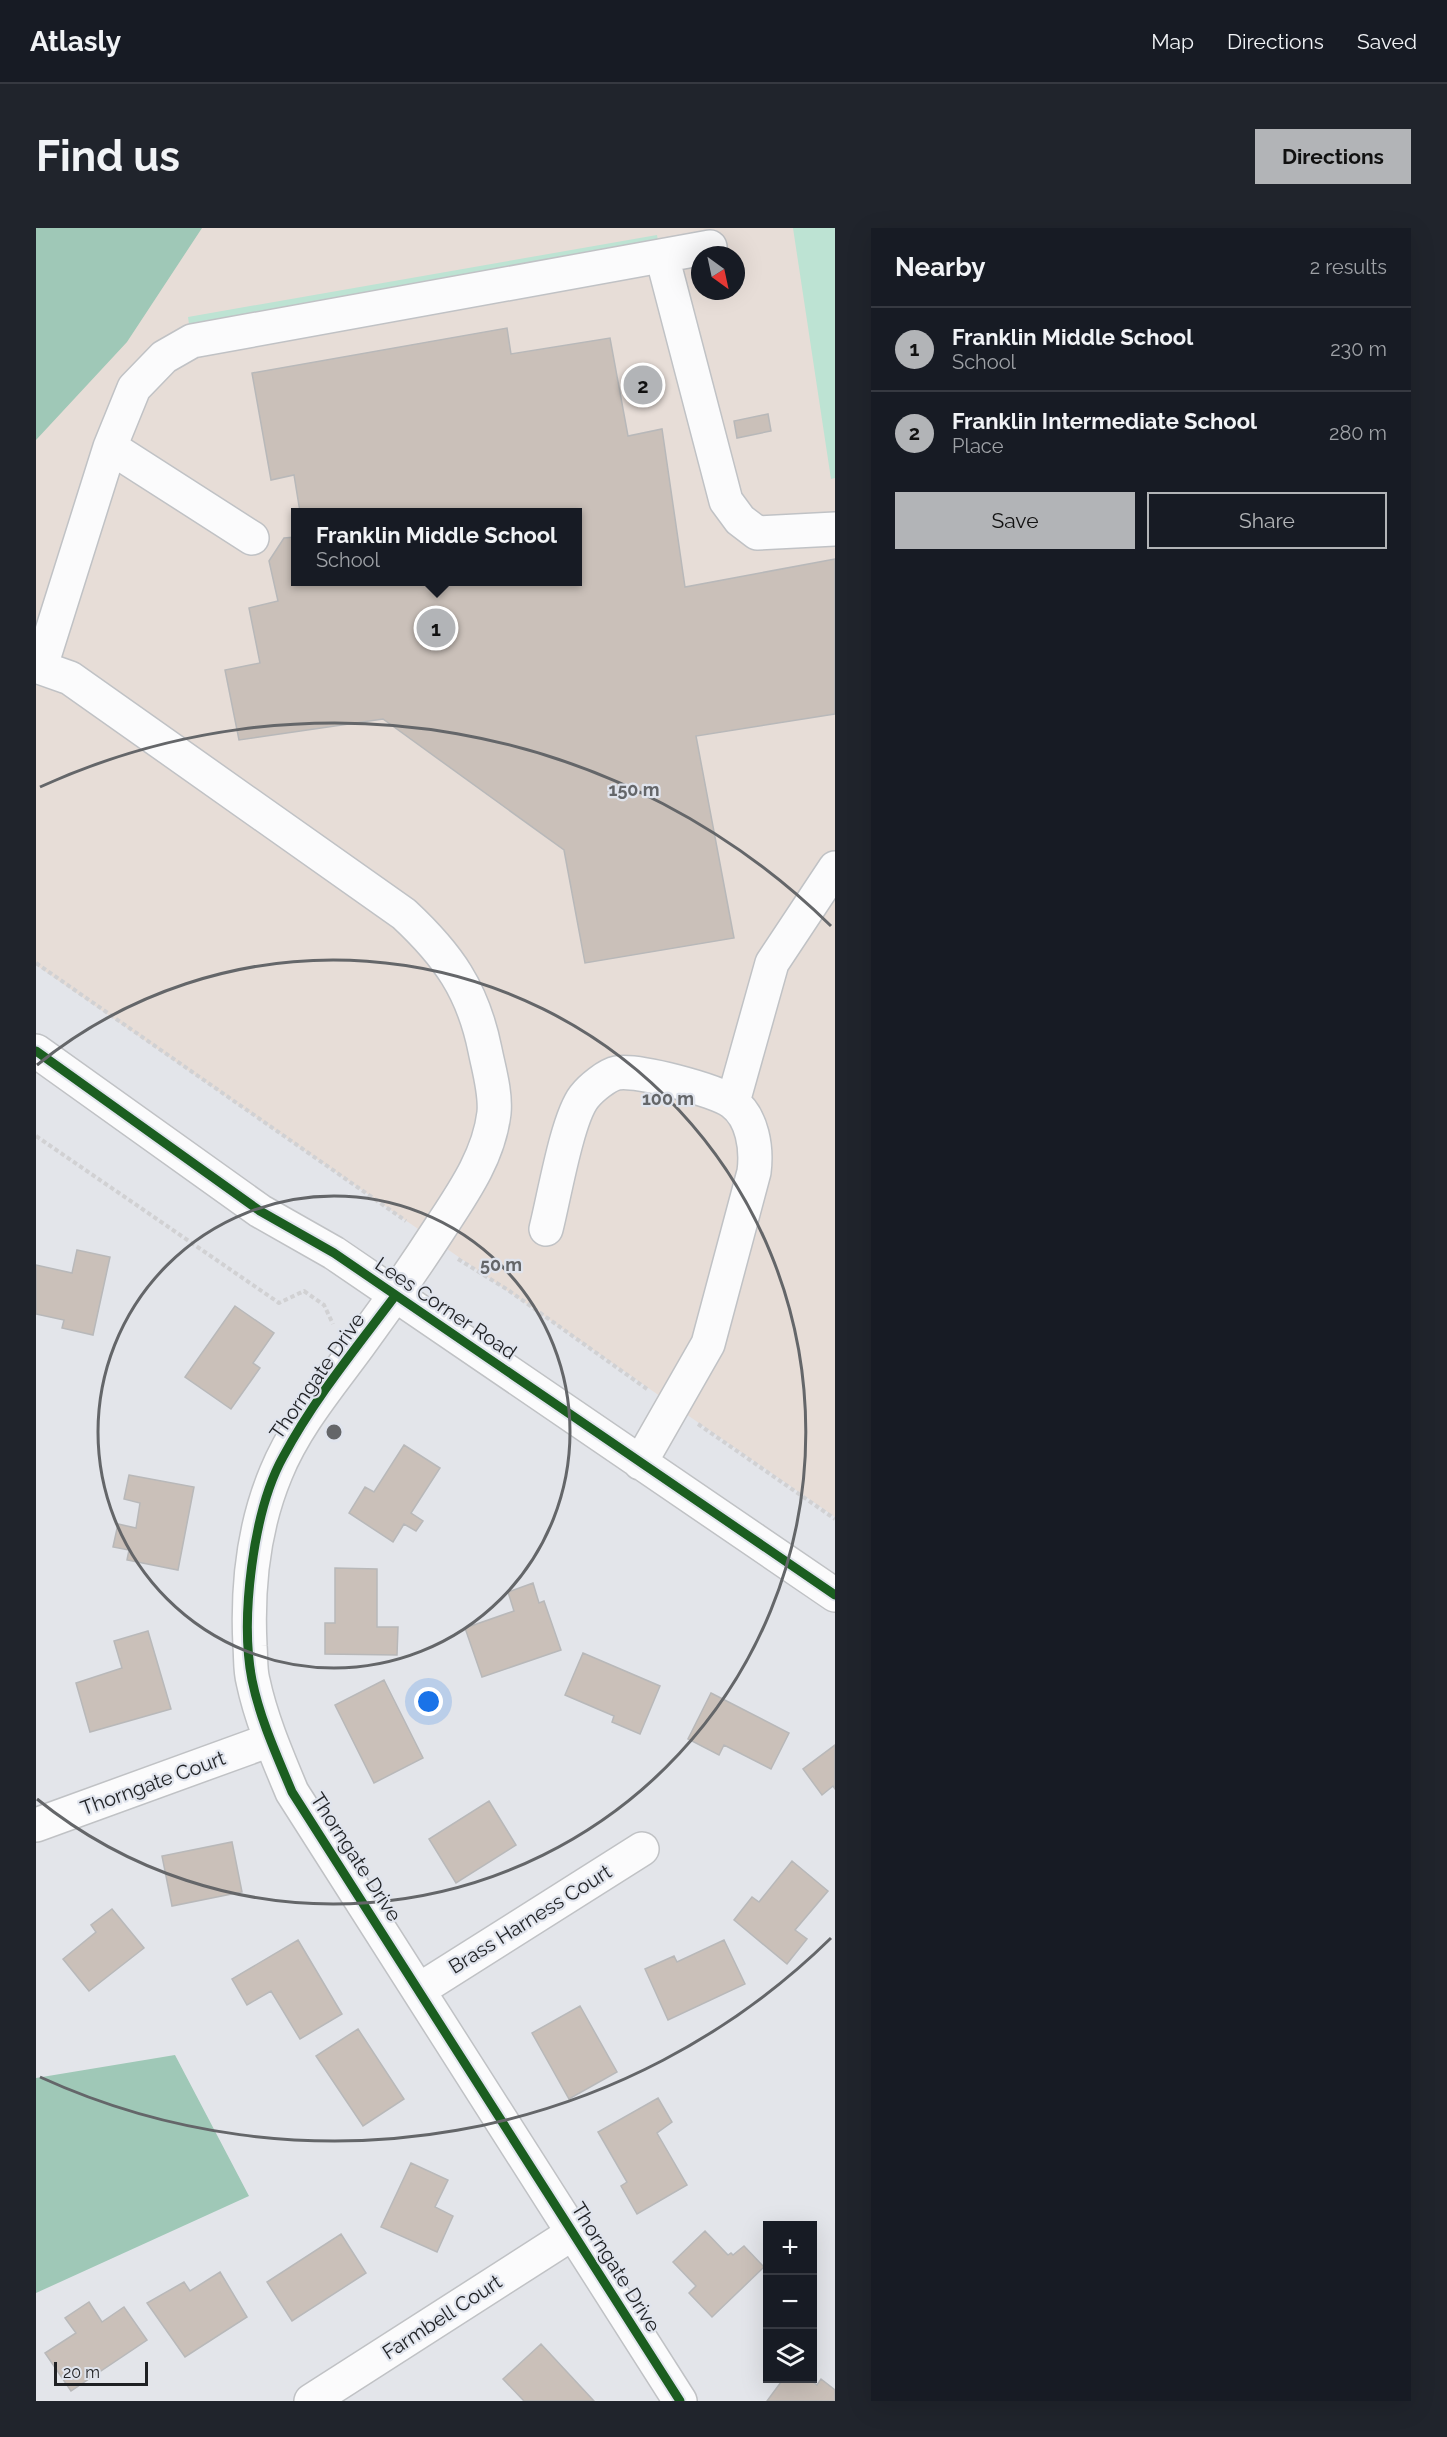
<!DOCTYPE html>
<html lang="en">
<head>
<meta charset="utf-8">
<style>
	body { margin:0; font-family:Raleway,sans-serif; background:#20242c; color:#f1f3f6 }
	.controls { position:absolute; right:18px; bottom:18px; display:grid; overflow:hidden; border-radius:0px; box-shadow:0 6px 24px #0002 }
	.controls button { width:54px; height:54px; display:grid; place-items:center; padding:0; border:0; border-bottom:2px solid #363941; background:#171b24; color:#f1f3f6; font:30px sans-serif }
	.compass { position:absolute; left:655px; top:18px; width:54px; height:54px; border-radius:50%; background:#171b24; box-shadow:0 6px 24px #0002; rotate:147deg }
	.scale { position:absolute; left:18px; bottom:15px; width:94px; box-sizing:border-box; padding-left:6px; border:3px solid #1f2124; border-top:0; font-size:16px; line-height:21px; white-space:nowrap; color:#1f2124; -webkit-text-stroke:4px #e0e4ed; paint-order:stroke }
	.you { position:absolute; left:393px; top:1474px; width:21px; height:21px; margin:-15px; border:4px solid #fff; border-radius:50%; background:#1a73e8; box-shadow:0 0 0 9px #1a73e833 }
	.badge { display:grid; place-items:center; width:39px; height:39px; border-radius:50%; background:#b2b4b7; color:#111; font-size:20px; font-weight:700 }
	.pin { position:absolute; translate:-50% -50%; border:3px solid #fff; box-shadow:0 2px 6px #0006 }
	.popup { position:absolute; left:255px; top:280px; width:291px; height:78px; box-sizing:border-box; display:grid; place-content:center; border-radius:0px; background:#171b24; filter:drop-shadow(0 2px 4px #0005); font-size:20px; white-space:nowrap; color:#9ea1a6 }
	.popup b { font-size:22px; color:#f1f3f6 }
	.popup::after { content:''; position:absolute; left:50%; top:100%; margin-left:-12px; border:12px solid transparent; border-top-color:#171b24 }
	.list { margin:0; padding:0; list-style:none }
	h2 { display:flex; justify-content:space-between; align-items:center; height:78px; margin:0; padding:0 24px; font-size:26px }
	h2 small { font-size:20px; font-weight:400; color:#9ea1a6 }
	.list li { display:grid; grid-template-columns:39px 1fr auto; gap:18px; align-items:center; box-sizing:border-box; height:84px; padding:0 24px; border-top:2px solid #363941 }
	.list b { display:block; font-size:22px; white-space:nowrap }
	.list p { margin:0; font-size:20px; white-space:nowrap; color:#9ea1a6 }
	.list em { font-size:20px; font-style:normal; color:#9ea1a6 }
	.actions { display:flex; gap:12px; padding:18px 24px }
	.actions a { flex:1; padding:14px 0; border:2px solid #b2b4b7; border-radius:0px; text-align:center; font-size:21px; color:#b2b4b7 }
	.actions .main { background:#b2b4b7; color:#111 }
	.icon { flex:none; width:33px; height:33px; fill:none; stroke:currentColor; stroke-width:2; stroke-linecap:round; stroke-linejoin:round }
	.map { position:relative; flex:none; width:799px; height:2173px; overflow:hidden; border-radius:0px }
	header { display:flex; align-items:center; gap:36px; box-sizing:border-box; height:84px; padding:0 30px; background:#171b24; border-bottom:2px solid #363941 }
	header strong { font-size:28px }
	nav { display:flex; gap:33px; margin-inline-start:auto; font-size:21px }
	.intro { display:flex; align-items:center; justify-content:space-between; box-sizing:border-box; height:144px; padding:0 36px }
	h1 { margin:0; font-size:42px }
	.button { padding:15px 27px; border-radius:0px; background:#b2b4b7; color:#111; font-size:21px; font-weight:700 }
	main { display:flex; gap:36px; padding:0 36px }
	aside { flex:1; background:#171b24; border-radius:0px; box-shadow:0 6px 24px #0002 }
	.map>svg:first-child { display:block }
	.education { fill:#e7ddd7; fill-rule:evenodd }
	.green { fill:#bde3d3 }
	.forest { fill:#9fc8b7 }
	.building { fill:#cac0b9; stroke:#b8b8b9; stroke-width:1.5 }
	.lines { fill:none; stroke-linecap:round; stroke-linejoin:round }
	.minor-casing { stroke:#c0c2c5; stroke-width:36 }
	.path { stroke:#d1d1d3; stroke-width:4; stroke-dasharray:4.5 3; stroke-linecap:butt }
	.minor { stroke:#fbfbfc; stroke-width:33 }
	.cycleway-casing { stroke:#e0e4ed; stroke-width:13 }
	.cycleway { stroke:#1b5e20; stroke-width:9 }
	.ring { fill:none; stroke:#646669; stroke-width:3 }
	.labels { text-anchor:middle; dominant-baseline:central; stroke-width:4.5; stroke-linejoin:round; paint-order:stroke }
	.street-label { font-size:20px; fill:#1f2124; stroke:#e0e4ed }
	.centre { fill:#646669; stroke:#e0e4ed; stroke-width:3 }
	.ring-label { font-size:18px; text-anchor:middle; font-weight:bold; fill:#646669; stroke:#e0e4ed; stroke-width:4.5; stroke-linejoin:round; paint-order:stroke }
</style>
</head>
<body>
<header>
<strong>Atlasly</strong>
<nav><a>Map</a><a>Directions</a><a>Saved</a></nav>
</header>
<div class="intro"><h1>Find us</h1><a class="button">Directions</a></div>
<main>
<div class="map">
<svg width="799" height="2173" viewBox="0 0 799 2173">
	<rect width="100%" height="100%" fill="#e3e5ea"/>
	<path class="education" d="M0,0H799V1289L0,737ZM664,27H700V63H664ZM259,284H541V354H259Z"/>
	<path class="green" d="M757,0H799V250L795,251Z
		M621,7L627,41L157,124L152,89Z"/>
	<path class="forest" d="M0,0H166L91,114L0,212Z
		M139,1827L213,1968L0,2065V1850Z"/>
	<path class="building" d="M471,100L475,126L574,110L592,208L626,201L649,359L799,331V486L660,508L698,710L549,735L528,622L347,491L203,512L189,442L224,435L213,380L242,373L233,333L248,310L259,309V354H541V284H264L258,247L235,252L216,145Z
		M617,141L620,168L597,174L594,147Z
		M732,186L735,203L701,210L698,193Z
		M41,1022L74,1029L57,1107L26,1100L28,1092L0,1086V1037L36,1045Z
		M199,1078L238,1105L217,1135L224,1140L195,1181L149,1149Z
		M368,1217L404,1240L375,1285L387,1293L380,1303L368,1296L357,1314L313,1285L329,1259L338,1264Z
		M93,1247L158,1259L142,1342L91,1332L93,1322L77,1319L82,1296L100,1300L104,1275L88,1271Z
		M299,1340L341,1341V1399H362L361,1427L289,1426V1395H299Z
		M497,1355L503,1375L508,1373L525,1422L446,1449L429,1400L478,1383L472,1364Z
		M112,1403L135,1481L54,1504L40,1455L86,1440L78,1413Z
		M547,1425L624,1458L604,1506L576,1494L578,1488L529,1467Z
		M348,1452L387,1530L338,1555L299,1477Z
		M675,1465L753,1505L735,1541L688,1517L683,1527L652,1511Z
		M799,1517V1561L797,1558L786,1567L767,1541Z
		M453,1573L480,1617L420,1655L393,1611Z
		M196,1614L206,1664L136,1678L126,1628Z
		M756,1633L792,1663L759,1702L771,1711L751,1736L698,1692L716,1669L723,1674Z
		M76,1681L108,1720L53,1763L27,1731L60,1704L55,1697Z
		M262,1712L306,1786L264,1811L235,1763L211,1777L196,1751Z
		M688,1712L709,1756L632,1792L609,1741L638,1728L641,1734Z
		M544,1778L581,1844L533,1871L496,1805Z
		M322,1801L368,1871L327,1898L280,1828Z
		M622,1870L636,1894L621,1905L651,1957L601,1986L585,1958L591,1954L562,1904Z
		M375,1935L412,1952L399,1979L417,1988L401,2024L345,1999Z
		M669,2003L692,2027L695,2025L697,2027L708,2018L728,2039L676,2089L653,2065L660,2058L637,2034Z
		M305,2006L330,2045L256,2093L231,2054Z
		M184,2044L211,2089L149,2129L111,2075L148,2054L154,2063Z
		M53,2074L66,2094L88,2079L111,2112L35,2163L9,2125L40,2105L29,2090Z
		M505,2116L558,2173H488L467,2151Z
		M748,2150H772L781,2157L785,2151L799,2162V2173H731Z"/>
	<g class="lines">
		<g class="minor-casing">
			<path id="minor" d="M626,28L690,273L704,292L721,305L799,301
				M74,219L216,310
				M0,438L34,450L368,686C412,727 437,762 449,822C453,842 460,865 458,885C453,928 427,965 404,1000C378,1040 351,1079 323,1117C293,1158 259,1198 240,1245C217,1300 211,1359 214,1418C215,1430 214,1442 217,1453C225,1491 241,1528 256,1564L644,2173
				M5,438L74,219L98,160L128,129L156,113L674,19
				M0,823L224,983L298,1025L799,1367
				M697,874L736,735L799,640
				M510,1001C518,970 531,891 548,869C555,860 571,847 581,845C601,841 679,862 696,874C717,889 721,921 718,944L672,1116L604,1235
				M0,1597L234,1512
				M383,1762L606,1621
				M275,2173L537,2005"/>
		</g>
		<path class="path" d="M0,735L370,993
			M0,908L243,1075L268,1063L288,1077L297,1096
			M422,1031L472,1062L611,1161
			M662,1196L799,1291"/>
		<use href="#minor" class="minor"/>
		<g class="cycleway-casing">
			<path id="cycleway" d="M0,823L224,983L298,1025L799,1367
				M359,1068C320,1120 278,1171 247,1229C217,1283 204,1391 216,1452C224,1491 241,1528 256,1564L644,2173"/>
		</g>
		<use href="#cycleway" class="cycleway"/>
	</g>
	<g class="ring">
		<circle cx="298" cy="1204" r="236"/>
		<path d="M1 837A472 472 0 1 1 1 1571"/>
		<path d="M795 1710A709 709 0 0 1 4 1849M4 559A709 709 0 0 1 795 698"/>
	</g>
	<g class="labels">
		<g class="street-label">
			<text transform="translate(410 1080) rotate(34)">Lees Corner Road</text>
			<text transform="translate(281 1148) rotate(-55)">Thorngate Drive</text>
			<text transform="translate(117 1555) rotate(-20)">Thorngate Court</text>
			<text transform="translate(320 1629) rotate(57)">Thorngate Drive</text>
			<text transform="translate(494 1691) rotate(-32)">Brass Harness Court</text>
			<text transform="translate(580 2039) rotate(58)">Thorngate Drive</text>
			<text transform="translate(406 2089) rotate(-33)">Farmbell Court</text>
		</g>
	</g>
	<circle cx="298" cy="1204" r="9" class="centre"/>
	<g class="ring-label">
		<text x="598" y="568">150 m</text>
		<text x="632" y="877">100 m</text>
		<text x="465" y="1043">50 m</text>
	</g>
</svg>
<div class="controls">
<button>+</button>
<button>−</button>
<button><svg class="icon" aria-label="layers" viewBox="0 0 24 24"><path d="M12 4l9 5-9 5-9-5zM3 14l9 5 9-5"/></svg></button>
</div>
<svg class="compass" viewBox="-18 -18 36 36"><path d="M0-13l5 13h-10z" fill="#e53935"/><path d="M0 13l5-13h-10z" fill="#9ea1a6"/></svg>
<div class="scale">20 m</div>
<div class="you"></div>
<div class="pin badge" style="left:400px;top:400px">1</div>
<div class="popup"><b>Franklin Middle School</b>School</div>
<div class="pin badge" style="left:607px;top:157px">2</div>
</div>
<aside>
<h2>Nearby<small>2 results</small></h2>
<ul class="list">
<li><span class="badge">1</span><div><b>Franklin Middle School</b><p>School</p></div><em>230 m</em></li>
<li><span class="badge">2</span><div><b>Franklin Intermediate School</b><p>Place</p></div><em>280 m</em></li>
</ul>
<div class="actions"><a class="main">Save</a><a>Share</a></div>
</aside>
</main>
</body>
</html>
